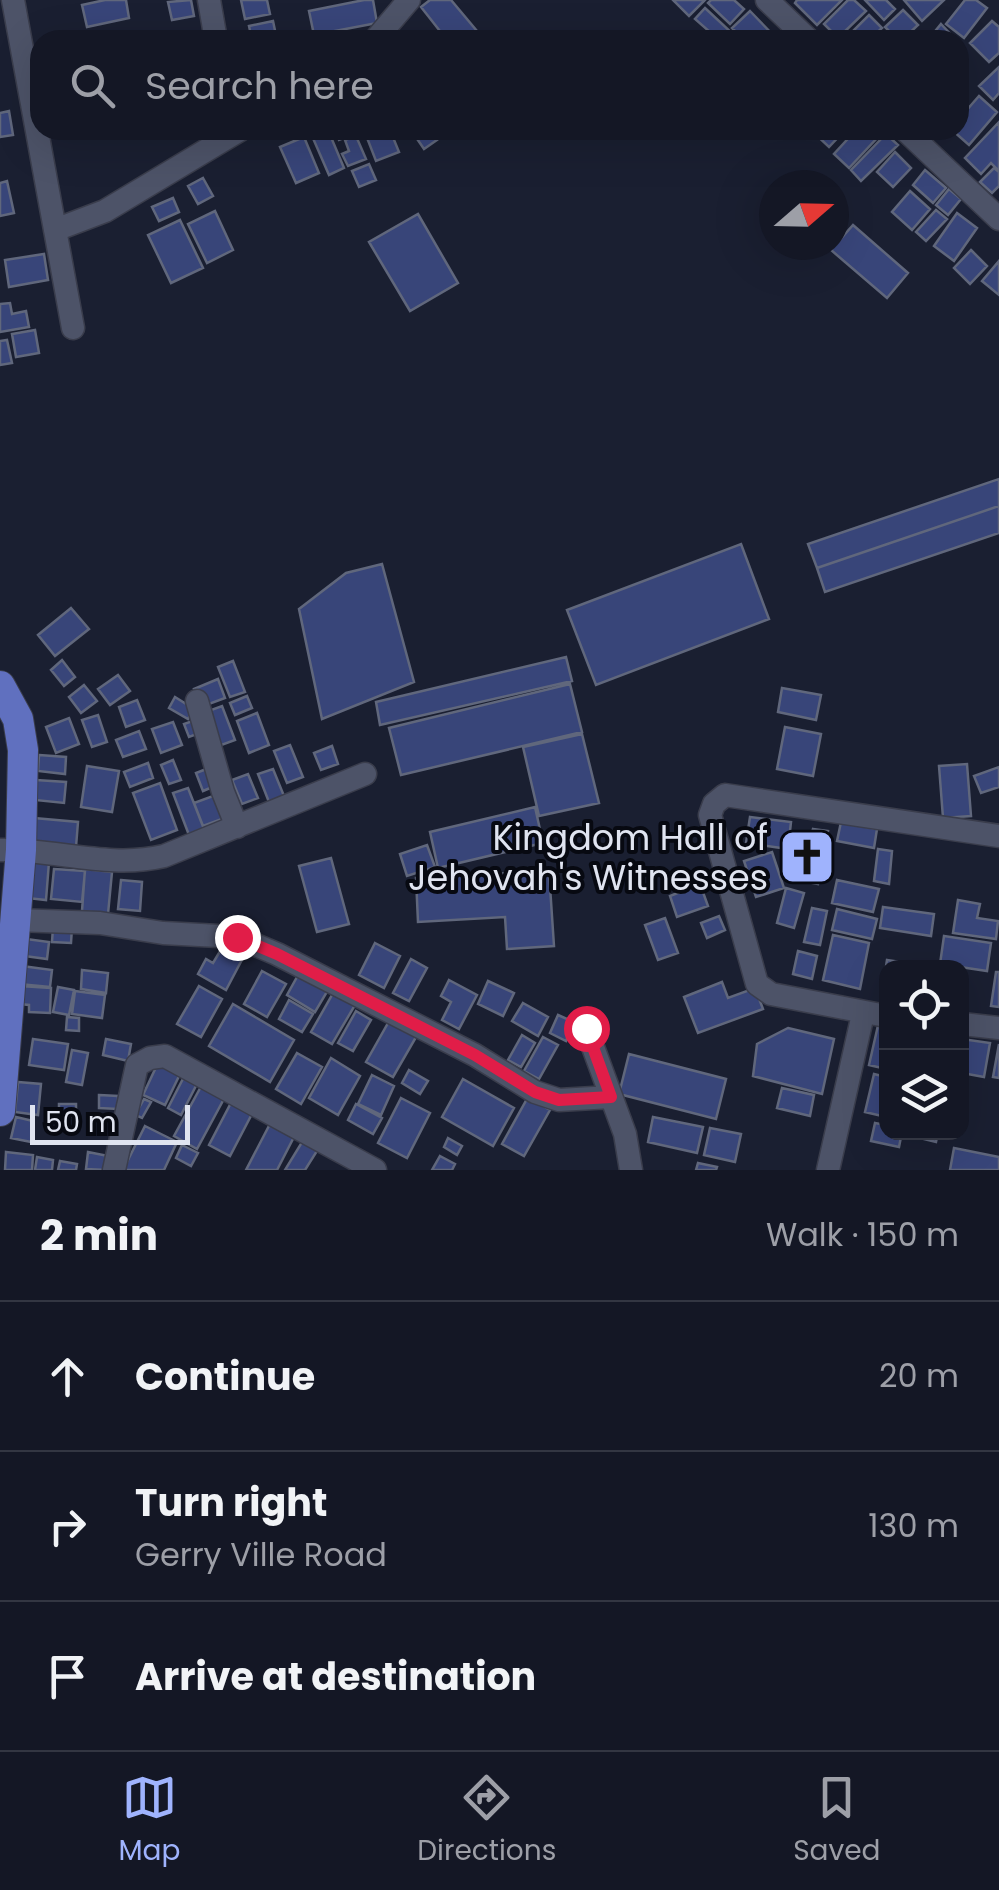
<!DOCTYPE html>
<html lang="en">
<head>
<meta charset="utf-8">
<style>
	body { margin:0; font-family:Poppins,sans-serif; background:#212432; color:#f1f3f6 }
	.controls { position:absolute; right:30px; bottom:30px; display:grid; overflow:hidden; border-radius:20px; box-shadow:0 10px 40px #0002 }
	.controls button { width:90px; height:90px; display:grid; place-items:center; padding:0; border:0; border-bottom:2px solid #333642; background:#141725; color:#f1f3f6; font:50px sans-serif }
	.compass { position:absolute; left:759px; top:170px; width:90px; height:90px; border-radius:50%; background:#141725; box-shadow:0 10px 40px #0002; rotate:70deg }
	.scale { position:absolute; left:30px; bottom:25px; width:160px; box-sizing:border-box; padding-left:10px; border:5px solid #e0e4f0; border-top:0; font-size:28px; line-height:35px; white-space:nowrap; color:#e0e4f0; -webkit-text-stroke:8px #070911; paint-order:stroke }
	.stop { position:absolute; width:30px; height:30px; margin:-22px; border:8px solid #e11d48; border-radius:50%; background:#fff }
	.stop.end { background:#e11d48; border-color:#fff; box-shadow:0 2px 10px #0008 }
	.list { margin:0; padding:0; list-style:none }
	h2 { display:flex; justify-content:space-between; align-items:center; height:130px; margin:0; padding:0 40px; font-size:42px }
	h2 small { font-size:32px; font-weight:400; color:#9d9fa7 }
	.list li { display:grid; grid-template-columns:65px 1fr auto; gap:30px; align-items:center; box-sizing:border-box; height:150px; padding:0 40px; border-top:2px solid #333642 }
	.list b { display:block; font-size:38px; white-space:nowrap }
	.list p { margin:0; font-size:32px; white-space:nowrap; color:#9d9fa7 }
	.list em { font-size:32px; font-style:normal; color:#9d9fa7 }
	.icon { flex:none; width:55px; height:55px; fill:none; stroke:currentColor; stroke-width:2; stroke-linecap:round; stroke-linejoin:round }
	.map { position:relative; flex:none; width:999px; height:1170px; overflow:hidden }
	.search { position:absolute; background:#141725; box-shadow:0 10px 40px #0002; left:30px; right:30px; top:30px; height:110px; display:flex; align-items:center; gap:25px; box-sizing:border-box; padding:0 35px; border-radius:30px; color:#9d9fa7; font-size:38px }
	.sheet { height:580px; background:#141725 }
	nav { display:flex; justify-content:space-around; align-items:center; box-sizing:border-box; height:140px; border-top:2px solid #333642; background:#141725; font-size:28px; color:#9d9fa7 }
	nav a { display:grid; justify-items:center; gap:5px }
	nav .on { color:#9fb3fd }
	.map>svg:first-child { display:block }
	.building { fill:#384579; stroke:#60677c; stroke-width:2.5 }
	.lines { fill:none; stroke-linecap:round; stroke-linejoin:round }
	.minor-casing { stroke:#3a3d4c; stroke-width:25 }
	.major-casing { stroke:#3a3d4c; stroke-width:32 }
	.minor { stroke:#4d5368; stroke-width:22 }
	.major { stroke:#6070bf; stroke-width:30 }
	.route { stroke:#e11d48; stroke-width:12 }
	.labels { text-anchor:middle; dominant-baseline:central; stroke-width:8; stroke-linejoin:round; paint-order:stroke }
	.poi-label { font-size:35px; fill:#e0e4f0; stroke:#070911; text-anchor:end }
</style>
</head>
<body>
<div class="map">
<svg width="999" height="1170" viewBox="0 0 999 1170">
	<rect width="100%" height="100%" fill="#1a1f31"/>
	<path class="building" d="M105,0H126L129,18L87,27L82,5Z
		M191,0L194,16L172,20L168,2Z
		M241,0H267L270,14L245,19Z
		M364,0H373L377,23L314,35L309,11Z
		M430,0H451L482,37L447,40L421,7Z
		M673,0H705L689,16Z
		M711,0H734L744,9L730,24L708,3Z
		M797,0H842L817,25L795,3Z
		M848,0H854L866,11L838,38L824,24Z
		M865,0H886L895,9L884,20Z
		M904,0H944L922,21Z
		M965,0H976L987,8L964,38L946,24Z
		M705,8L733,34L728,40H719L695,19Z
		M903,10L918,25L902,40H898L885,27Z
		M750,11L775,37L772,40H731L738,34L732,28Z
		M869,15L882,28L869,40H844Z
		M273,21L277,40H252L249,26Z
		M992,21L999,27V53L989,62L970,43Z
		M941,24L956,40H928Z
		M999,67V93L993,100L979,86Z
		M979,96L997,112L969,145L952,130H959V119Z
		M9,111L13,135L0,137V113Z
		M999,122V171L991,163L981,174L965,158Z
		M315,130H328L344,168L329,175L312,136L316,133Z
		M335,130H352L354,134L339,140Z
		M364,130H390L399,152L376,161Z
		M411,130H430L437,140L424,149Z
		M811,130H845L829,147Z
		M856,130H870L878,137L849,168L834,154Z
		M886,134L898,145L861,181L851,170Z
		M356,136L366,159L348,166L342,154L349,151L345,140Z
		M304,137L319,173L296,183L280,147Z
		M895,152L911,168L893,187L877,172Z
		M369,164L376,180L359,187L352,171Z
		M994,168L999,172V186L992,193L980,182Z
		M925,170L946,188L933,203L913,185Z
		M203,178L213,196L198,204L188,186Z
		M7,181L14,213L0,216V183Z
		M949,189L961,199L948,215L936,205Z
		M910,191L930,209L912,230L892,212Z
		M173,198L179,212L159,221L152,207Z
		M936,210L947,219L926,241L916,232Z
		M215,211L233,250L207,263L188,224Z
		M957,213L977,228L954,261L934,246Z
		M418,214L458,283L410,311L369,242Z
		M180,220L203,268L171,283L148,235Z
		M853,225L908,273L887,298L831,250Z
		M971,250L987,266L970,284L954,268Z
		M44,254L48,280L9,287L5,260Z
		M999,261V295L982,281Z
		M10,303L12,314L26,311L29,327L0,332V304Z
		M35,330L39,353L16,357L12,334Z
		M7,340L12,363L0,365V341Z
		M999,479V506L817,568L808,544Z
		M999,506V533L825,592L817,568Z
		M741,544L769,619L596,685L567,610Z
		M382,564L414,682L322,719L299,609L346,573Z
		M71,608L89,629L55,656L38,635Z
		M566,657L572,681L380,725L376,702Z
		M62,660L75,677L64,686L51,670Z
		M233,661L245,692L230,697L218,667Z
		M118,675L130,691L110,705L98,689Z
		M218,679L225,698L201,707L194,689Z
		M570,684L582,732L401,775L389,728Z
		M84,685L97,701L81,713L69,697Z
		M782,688L821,695L816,720L778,712Z
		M247,696L252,708L235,715L230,703Z
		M175,697L194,709L188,719L169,708Z
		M137,700L145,720L126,727L119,707Z
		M222,706L235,740L216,747L203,713Z
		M257,713L269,745L249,753L237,721Z
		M98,715L107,742L92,747L82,720Z
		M69,718L79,744L56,753L46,727Z
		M201,718L205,731L189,737L184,724Z
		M173,722L182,745L161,753L152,729Z
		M785,727L821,734L813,776L777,769Z
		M139,731L146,749L123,757L116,740Z
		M582,734L599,803L539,816L523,747Z
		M290,745L303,777L287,783L274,751Z
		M332,746L338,764L321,770L314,753Z
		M39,755L66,757L65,774L38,771Z
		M173,760L181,780L169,784L161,765Z
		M148,763L153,778L130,787L124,772Z
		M967,764L971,816L943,818L939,766Z
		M87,766L119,771L112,812L81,807Z
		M999,767V787L981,793L974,776Z
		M209,768L215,786L203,791L196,773Z
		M273,769L284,796L269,802L258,774Z
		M248,774L258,798L242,804L232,780Z
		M36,780L66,782L64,803L35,800Z
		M160,783L177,830L151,840L133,793Z
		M188,788L204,829L189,835L173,793Z
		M221,793L230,816L203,826L194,803Z
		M535,807L543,843L438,868L430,832Z
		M750,817L791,822L788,849L746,843Z
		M34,818L78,822L76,847L32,843Z
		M841,822L877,829L874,848L837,841Z
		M813,829L828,831L818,884L786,878L795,833L811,836Z
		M427,845L435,867L407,876L400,854Z
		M878,849L892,851L889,884L874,881Z
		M772,852L784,888L756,897L744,861Z
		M331,858L349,924L317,932L299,866Z
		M30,860L49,862L46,900L27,898Z
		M54,869L85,871L82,902L51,899Z
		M85,869L112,872L108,914L82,911Z
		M549,871L554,946L507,949L505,917L418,922L416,878Z
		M121,880L142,882L140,911L118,909Z
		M837,880L879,889L873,912L832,903Z
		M700,884L708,906L677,917L670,896Z
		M786,888L804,893L794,928L777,923Z
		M958,900L980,904L977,918L998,921L996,939L953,933Z
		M883,907L934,914L931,936L880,928Z
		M812,908L827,911L820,945L804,942Z
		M837,909L877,919L872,939L832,930Z
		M719,916L725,930L707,938L701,923Z
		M665,918L678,953L658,960L645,925Z
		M53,927L72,928L71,943L52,942Z
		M833,935L869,943L860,989L823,980Z
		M944,936L991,943L987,971L940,964Z
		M19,938L49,942L47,959L17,955Z
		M225,943L245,954L226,990L198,974L206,959L213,963Z
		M375,943L400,956L384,988L359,975Z
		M798,951L817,956L812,979L793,974Z
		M411,959L427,968L409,1001L393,993Z
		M887,960L927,966L926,968H886V987L883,986Z
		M22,966L52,970L50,987L19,984Z
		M302,968L331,985L315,1012L287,995Z
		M82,970L108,973L106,993L81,989Z
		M262,971L286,984L267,1017L244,1004Z
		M996,972H999V1007L991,1006Z
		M449,980L477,995L459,1029L442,1020L451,1002L441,996Z
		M488,981L514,993L503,1016L478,1004Z
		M722,982L728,998L755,988L763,1009L698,1033L684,997Z
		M20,986L51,988L50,1013L29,1012V1005L19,1004Z
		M199,986L222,999L201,1037L177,1024Z
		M58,987L74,990L69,1015L53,1012Z
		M336,988L358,1000L332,1044L311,1032Z
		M75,991L105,995L102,1018L72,1014Z
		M289,1000L313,1014L302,1032L279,1019Z
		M523,1003L548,1017L538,1036L512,1021Z
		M233,1004L294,1040L270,1082L209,1046Z
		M356,1011L371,1020L353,1051L338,1043Z
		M558,1015L574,1022L566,1041L550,1033Z
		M392,1016L419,1032L393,1077L366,1062Z
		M67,1017L79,1018V1031L66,1030Z
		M879,1021L886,1023V1069L869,1065Z
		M788,1028L834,1039L822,1094L753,1076L757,1044Z
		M522,1035L535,1043L521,1067L508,1060Z
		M543,1037L558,1045L539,1079L524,1071Z
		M33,1039L68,1044L64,1070L29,1065Z
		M106,1039L131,1044L128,1061L103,1055Z
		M962,1039L990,1043L984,1077L962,1073Z
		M999,1044V1078L993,1077Z
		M72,1050L88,1053L82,1085L66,1082Z
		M297,1053L322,1067L301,1104L276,1089Z
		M629,1054L726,1079L716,1119L619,1094Z
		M331,1058L360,1076L338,1115L309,1098Z
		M158,1063L180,1074L165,1105L143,1095Z
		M188,1069L201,1076L181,1115L168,1108Z
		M409,1070L428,1081L420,1094L402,1083Z
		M874,1074L886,1077V1117L865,1112Z
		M372,1075L394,1086L381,1115L358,1104Z
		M463,1079L514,1108L493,1146L442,1117Z
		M18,1082L41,1084L38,1115L15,1112Z
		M203,1083L226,1095L197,1149L174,1136Z
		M782,1088L814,1095L810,1116L777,1108Z
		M99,1095L118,1096V1109L99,1108Z
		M528,1097L550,1110L524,1156L502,1144Z
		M401,1098L430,1113L407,1158L378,1143Z
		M144,1099L151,1102L142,1118L135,1115Z
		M233,1099L254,1110L230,1156L209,1145Z
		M59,1104H76V1117L59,1116Z
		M356,1104L382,1118L373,1134L348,1120Z
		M16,1117L33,1121L31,1142L11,1138Z
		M653,1117L703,1127L697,1153L648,1142Z
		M271,1122L295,1135L277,1170H246Z
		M875,1123L886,1125V1132H902L899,1147L871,1141Z
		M145,1126L177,1142L164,1170H123Z
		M710,1128L741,1134L735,1162L704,1155Z
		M913,1132H938L936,1142L912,1136Z
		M307,1134L322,1143L305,1170H285Z
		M448,1138L462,1146L457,1155L444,1147Z
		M182,1145L198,1153L191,1166L176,1158Z
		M954,1148L999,1157V1170H950Z
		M6,1152L33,1155L32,1170H5Z
		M88,1152L108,1156L106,1170L86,1169Z
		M440,1156L455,1164L452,1170H432Z
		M37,1157L53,1160L52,1170H35Z
		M60,1161L77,1164L76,1170H58Z
		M698,1163L717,1167L716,1170H696Z"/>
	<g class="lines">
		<g class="minor-casing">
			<path id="minor" d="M13,0L73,328
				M209,0L216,40
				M767,0L809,40
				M375,40L409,0
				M905,130L999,219
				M55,230L105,211L240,130
				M197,701L223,792L237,827
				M0,850C56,849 109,869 164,856L365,774
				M15,920L100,923L163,933L237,937L277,954L475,1055L535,1092L559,1100L611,1097
				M886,1016L771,994L757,984L710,815L714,804L725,795L999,836
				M962,1024L999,1028
				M586,1028L625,1134L631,1170
				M114,1170L137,1065L150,1058L165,1056L375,1170
				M828,1170L863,1014"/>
		</g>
		<g class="major-casing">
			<path id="major" d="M0,686L18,719L23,750L21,850L0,1111"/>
		</g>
		<use href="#minor" class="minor"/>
		<use href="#major" class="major"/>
	</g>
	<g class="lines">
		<path class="route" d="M237,937L277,954L475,1055L535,1092L559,1100L611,1097L586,1028"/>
	</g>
	<defs>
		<g id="church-square" transform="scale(2.875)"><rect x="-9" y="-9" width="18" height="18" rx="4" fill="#9fb3fd" stroke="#070911"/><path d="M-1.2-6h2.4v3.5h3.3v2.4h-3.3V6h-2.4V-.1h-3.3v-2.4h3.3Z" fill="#111"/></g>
	</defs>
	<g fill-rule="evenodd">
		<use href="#church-square" x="807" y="857"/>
	</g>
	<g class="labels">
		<g class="poi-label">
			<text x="768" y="837">Kingdom Hall of<tspan x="768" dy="40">Jehovah's Witnesses</tspan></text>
		</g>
	</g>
</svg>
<div class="controls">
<button><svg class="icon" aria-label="locate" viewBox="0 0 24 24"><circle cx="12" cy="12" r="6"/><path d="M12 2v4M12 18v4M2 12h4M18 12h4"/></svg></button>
<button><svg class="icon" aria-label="layers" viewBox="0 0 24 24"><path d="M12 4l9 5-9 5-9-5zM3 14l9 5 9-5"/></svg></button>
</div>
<svg class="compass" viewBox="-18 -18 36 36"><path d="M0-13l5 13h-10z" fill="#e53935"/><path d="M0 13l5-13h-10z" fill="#9d9fa7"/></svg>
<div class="scale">50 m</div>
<div class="stop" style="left:586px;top:1028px"></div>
<div class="stop end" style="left:237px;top:937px"></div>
<div class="search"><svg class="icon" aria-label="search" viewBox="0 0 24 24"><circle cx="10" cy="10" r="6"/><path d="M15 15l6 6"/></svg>Search here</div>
</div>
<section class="sheet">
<h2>2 min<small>Walk · 150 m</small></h2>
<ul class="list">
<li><svg class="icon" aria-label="ahead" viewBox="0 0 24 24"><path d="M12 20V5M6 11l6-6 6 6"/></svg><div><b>Continue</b></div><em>20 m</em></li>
<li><svg class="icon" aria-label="right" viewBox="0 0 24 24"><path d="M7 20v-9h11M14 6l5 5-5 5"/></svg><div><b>Turn right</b><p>Gerry Ville Road</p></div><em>130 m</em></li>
<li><svg class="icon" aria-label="arrive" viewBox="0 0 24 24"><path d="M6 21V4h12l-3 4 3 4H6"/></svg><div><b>Arrive at destination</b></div></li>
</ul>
</section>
<nav>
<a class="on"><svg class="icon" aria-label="map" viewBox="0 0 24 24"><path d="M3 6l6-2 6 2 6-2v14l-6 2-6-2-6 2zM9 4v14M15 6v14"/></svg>Map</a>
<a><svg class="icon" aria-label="directions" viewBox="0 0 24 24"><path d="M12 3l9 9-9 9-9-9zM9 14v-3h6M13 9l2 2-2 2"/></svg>Directions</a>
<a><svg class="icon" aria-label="saved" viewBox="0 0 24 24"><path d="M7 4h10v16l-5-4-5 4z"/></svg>Saved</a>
</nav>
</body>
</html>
